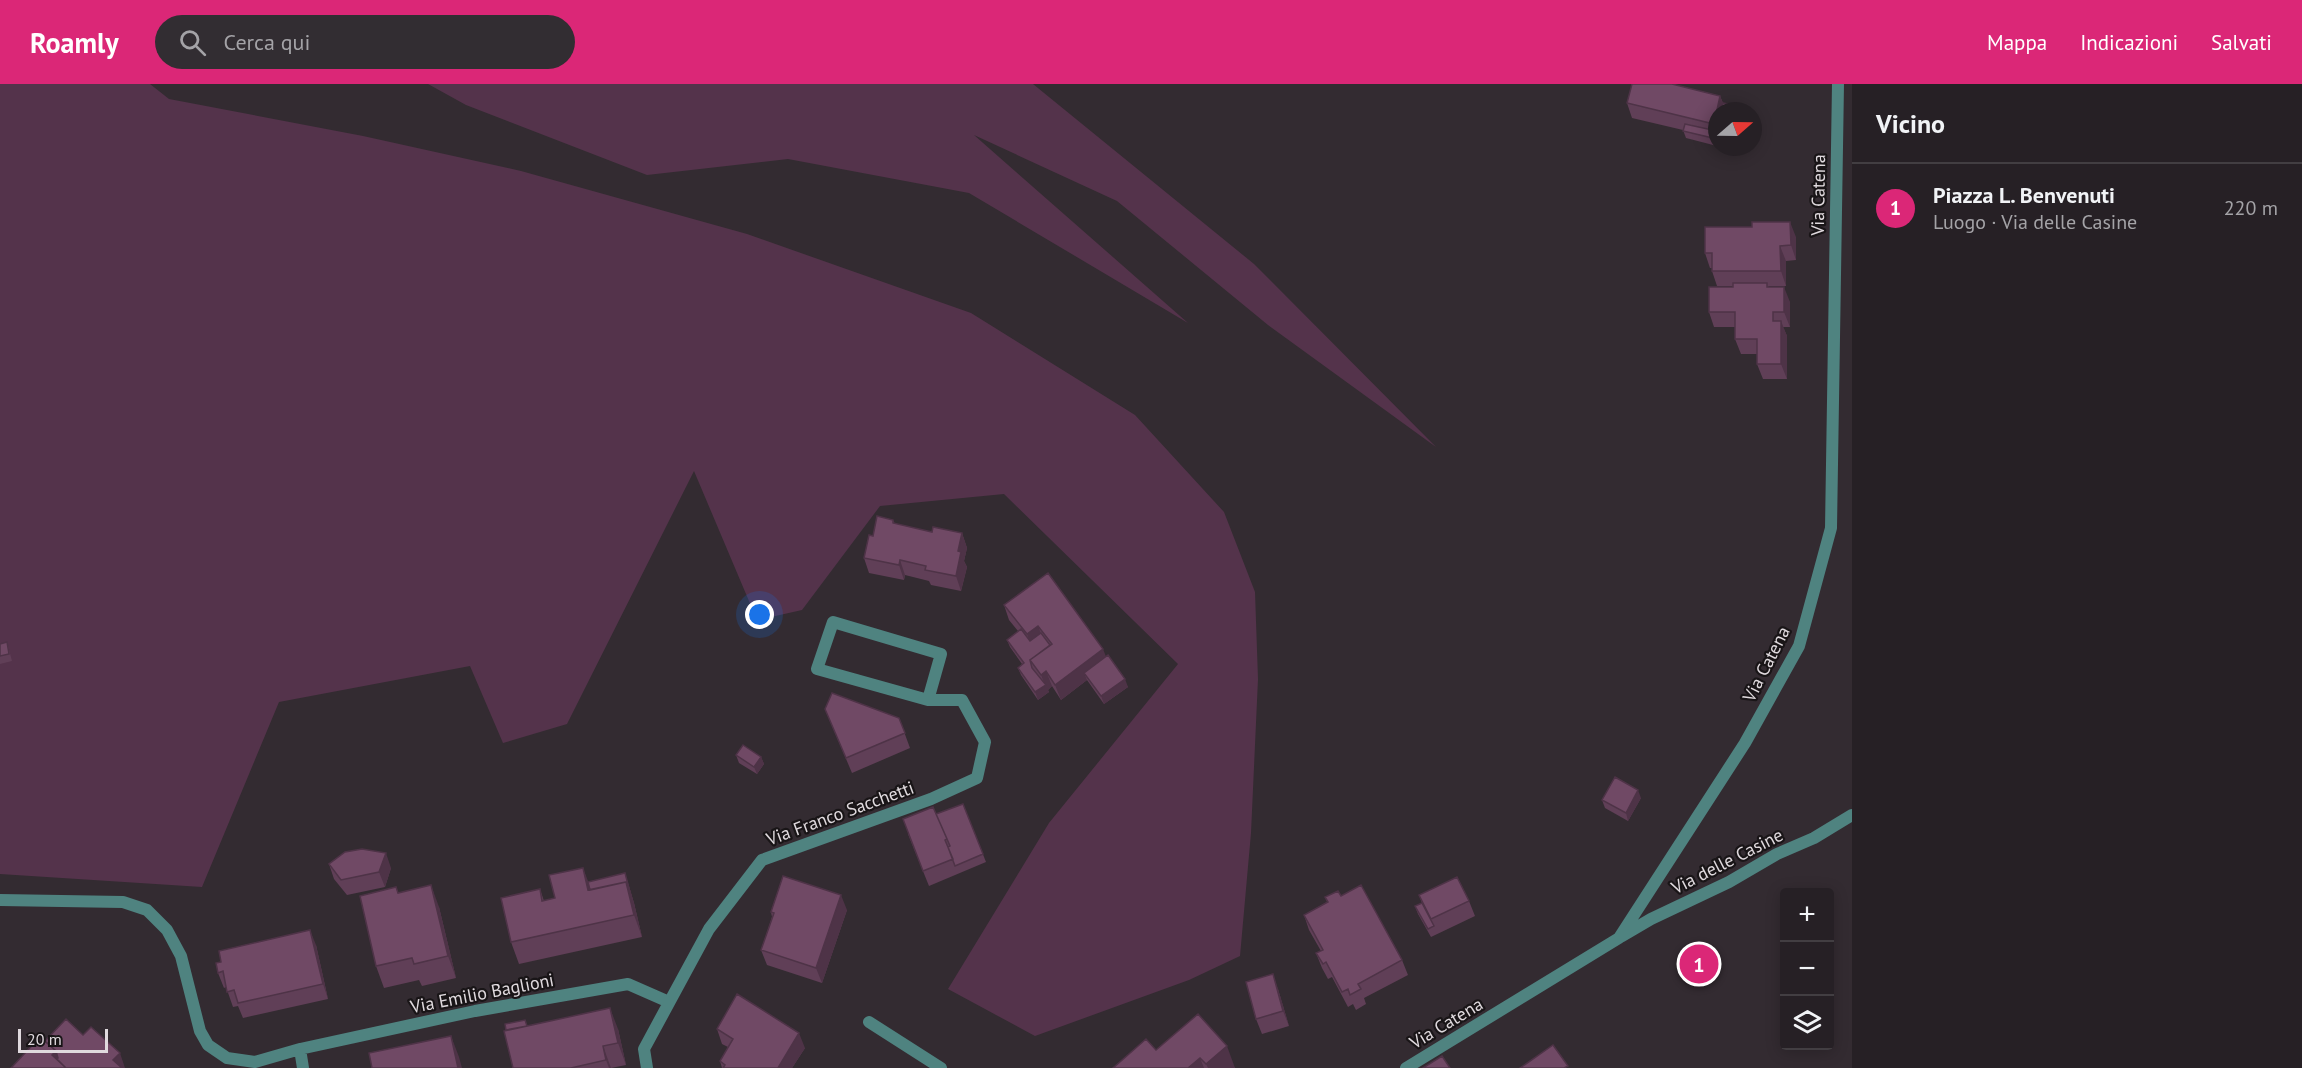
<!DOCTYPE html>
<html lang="it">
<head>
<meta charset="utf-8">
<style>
	body { margin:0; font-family:"PT Sans",sans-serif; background:#322d32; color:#f1f3f6 }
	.controls { position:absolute; right:18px; bottom:18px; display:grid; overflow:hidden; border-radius:6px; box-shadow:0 3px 15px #0003 }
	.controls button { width:54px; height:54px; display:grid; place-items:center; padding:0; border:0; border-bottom:2px solid #423e42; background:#262025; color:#f1f3f6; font:30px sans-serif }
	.compass { position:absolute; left:1708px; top:18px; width:54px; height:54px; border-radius:50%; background:#262025; box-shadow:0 3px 15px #0003; rotate:70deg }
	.scale { position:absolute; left:18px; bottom:15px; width:90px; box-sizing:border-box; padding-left:6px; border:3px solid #e0dade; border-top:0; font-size:16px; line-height:21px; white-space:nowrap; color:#e0dade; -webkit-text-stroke:4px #191517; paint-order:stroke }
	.you { position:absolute; left:760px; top:531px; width:21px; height:21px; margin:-15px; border:4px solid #fff; border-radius:50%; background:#1a73e8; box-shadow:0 0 0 9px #1a73e833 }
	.badge { display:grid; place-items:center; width:39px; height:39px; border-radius:50%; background:#db2777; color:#fff; font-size:20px; font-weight:700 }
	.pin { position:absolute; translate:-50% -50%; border:3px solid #fff; box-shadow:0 2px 6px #0006 }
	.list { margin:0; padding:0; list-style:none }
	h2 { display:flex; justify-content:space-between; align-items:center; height:78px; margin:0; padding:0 24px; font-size:26px }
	h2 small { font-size:20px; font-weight:400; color:#a4a3a7 }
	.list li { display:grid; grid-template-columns:39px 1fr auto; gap:18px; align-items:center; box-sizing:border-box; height:90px; padding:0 24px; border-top:2px solid #423e42 }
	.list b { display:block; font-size:22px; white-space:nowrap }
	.list p { margin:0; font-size:20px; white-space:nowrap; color:#a4a3a7 }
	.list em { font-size:20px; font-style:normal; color:#a4a3a7 }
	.icon { flex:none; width:33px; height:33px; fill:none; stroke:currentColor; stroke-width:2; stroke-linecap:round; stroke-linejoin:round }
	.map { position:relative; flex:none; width:1852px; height:984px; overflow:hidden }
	header { display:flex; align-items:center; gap:36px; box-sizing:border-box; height:84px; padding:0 30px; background:#db2777; color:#fff }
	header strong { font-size:28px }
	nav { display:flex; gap:33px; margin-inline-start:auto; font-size:21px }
	.search { width:420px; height:54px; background:#322d32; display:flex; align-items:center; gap:15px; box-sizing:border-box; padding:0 21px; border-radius:33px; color:#a4a3a7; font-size:22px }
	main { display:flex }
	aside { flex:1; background:#262025 }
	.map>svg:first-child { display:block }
	.green { fill:#54334b }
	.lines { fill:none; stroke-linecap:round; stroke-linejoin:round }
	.street { stroke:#4f8380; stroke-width:12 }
	.wall { fill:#603f57 }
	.shaded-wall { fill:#4e3347 }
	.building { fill:#704965; stroke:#4e3347; stroke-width:1.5 }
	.labels { text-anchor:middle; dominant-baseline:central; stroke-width:4.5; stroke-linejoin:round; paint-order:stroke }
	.street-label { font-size:18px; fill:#e0dade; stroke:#191517 }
</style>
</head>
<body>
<header>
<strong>Roamly</strong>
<div class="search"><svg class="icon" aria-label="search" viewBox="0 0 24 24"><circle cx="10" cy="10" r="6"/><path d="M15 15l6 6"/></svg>Cerca qui</div>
<nav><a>Mappa</a><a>Indicazioni</a><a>Salvati</a></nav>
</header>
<main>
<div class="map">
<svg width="1852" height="984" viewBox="0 0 1852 984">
	<rect width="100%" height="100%" fill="#332b31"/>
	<path class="green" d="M0,0H150L169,15L363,52L521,87L747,150L971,229L1135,331L1224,428L1255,508L1258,595L1251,749L1240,872L1189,896L1035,952L948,905L1049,739L1178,580L1004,410L880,422L802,526L757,536L694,387L567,640L503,659L470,582L279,618L202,803L0,790Z
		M428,0H1033L1254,180L1436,363L1268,241L1117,117L974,51L1188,239L969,109L788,75L647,91L466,21Z"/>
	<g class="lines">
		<path class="street" d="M833,538L941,570L928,616L817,585Z
			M0,816L123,818L147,826L167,846L181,872L200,947L208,961L227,974L255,978L300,965L475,927L628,900L669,918
			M1622,852L1651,835L1729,798L1777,770L1814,754L1852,731
			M869,938L941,984
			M300,965L303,984
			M647,984L644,965L709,845L762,776L931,715L977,694L985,658L962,616H928
			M1406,984L1619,854L1745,659L1799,562L1831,444L1838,0"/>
	</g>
	<path class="wall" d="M1720,12L1723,19L1747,24V27H1717V62L1686,54L1683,46L1632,34L1627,19Z
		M1796,153V176L1786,177V202H1768L1790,218V243H1783L1787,252V295H1763L1757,280V270H1741L1735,255V243H1714L1709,228L1733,202H1717L1712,187V184H1710L1705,169Z
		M893,436L895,440L932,448L962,449L967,464L964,477L967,483L961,507L931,501L929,497L905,491L904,496L869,489L864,474L873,452Z
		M1004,521L1106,573L1128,603L1104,620L1087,596L1061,616L1052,602L1048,606L1049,608L1038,616L1021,591L1018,584L1022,580L1010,563L1007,556L1018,547L1009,536Z
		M7,558L12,577L0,580V560Z
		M825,625L899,634L910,664L852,689Z
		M736,671L761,673L764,680L757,690L739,679Z
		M1641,714L1628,737L1605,724L1602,716Z
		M963,720L986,778L929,802L908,750L936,730Z
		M329,780L391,784L385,803L347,811L334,795Z
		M625,789L634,819L642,853L519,880L511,858L540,805L544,817L555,814L588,798Z
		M398,809L439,823L456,894L422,902L419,896L384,904L376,882Z
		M1419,811L1469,817L1475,832L1431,853L1418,830L1415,822L1422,819Z
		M1341,812L1402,876L1408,891L1364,914L1366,920L1356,926L1353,920L1348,923L1332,893L1328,895L1322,884L1316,869L1321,867L1309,846L1304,831L1327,818L1325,813Z
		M847,826L822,899L767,881L761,866L772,833L771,828Z
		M316,861L328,915L243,934L238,922L233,923L226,903L224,904L218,889Z
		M1278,905L1289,942L1262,950L1256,935Z
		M1198,930L1235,984H1113L1156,966Z
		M525,936L527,942L618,945L626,981L611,984H513Z
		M717,945L805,964L792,984H722L720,977L728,963L722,960Z"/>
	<path class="shaded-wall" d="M1720,12L1726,27H1717Z
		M1717,27V47L1714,40Z
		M1790,138L1796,153V176L1791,161Z
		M1780,162L1786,177V202L1781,187Z
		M1784,203L1790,218V243L1784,228Z
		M1781,237L1787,252V295L1781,280Z
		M962,449L967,464L964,477L967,483L961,507L956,492L958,467Z
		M900,476L905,491L904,496L899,481Z
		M1038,542L1044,557L1032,565L1027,550Z
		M1103,565L1109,580L1084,589L1087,596L1061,616L1055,601Z
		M1046,587L1052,602L1048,606L1049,608L1038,616L1035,608L1045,601L1041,591Z
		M1125,595L1128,603L1104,620L1101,612Z
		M761,673L764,680L757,690L754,683Z
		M1638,706L1641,714L1628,737L1626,729Z
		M386,769L391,784L385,803L379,788Z
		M583,784L591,805L588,806Z
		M625,789L634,819L642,853L634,831L626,798Z
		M431,801L439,823L456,894L448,872Z
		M841,811L847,826L822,899L816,884Z
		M310,846L316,861L328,915L323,900Z
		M1273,890L1278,905L1289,942L1283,927Z
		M610,924L618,945L626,981L618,959Z
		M799,949L805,964L792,984H778Z
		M451,952L459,973L462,984H458Z
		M603,962L611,984H609L606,976Z
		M1227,962L1235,984H1208L1206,980Z
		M56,967L62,984L52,971Z
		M120,969L125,984H116L113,976Z
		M1200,974L1204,984H1188Z"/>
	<path class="building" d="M1632,0H1672L1720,12L1714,40L1627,19Z
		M1723,19L1747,24L1746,27H1721Z
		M1685,40L1717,47V55L1683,47Z
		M1752,138H1790L1791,161L1780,162L1781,187H1712V169H1705V143H1752Z
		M1733,199H1767V203H1784V228H1773V237H1781V280H1757V255H1735V228H1709V203H1733Z
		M877,432L893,436V439L932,448L933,443L962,449L958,467L961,468L956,492L925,486L926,482L900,476L899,481L864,474L869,451L873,452Z
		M1048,489L1103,565L1055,601L1046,587L1041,591L1030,576L1052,560L1038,542L1027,550L1004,521Z
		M1021,545L1030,557L1041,549L1050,561L1030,576L1032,584L1046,601L1035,608L1018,584L1024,579L1007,556Z
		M7,558L9,570L0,572V560Z
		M1108,571L1125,595L1101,612L1084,589Z
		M832,609L899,634L905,649L846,674L825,625Z
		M743,661L761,673L754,683L736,671Z
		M1615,693L1638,706L1626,729L1602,716Z
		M963,720L983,770L955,782L948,763L950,762L947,755L936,730Z
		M933,723L947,755L945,756L953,775L923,787L903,735Z
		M362,765L386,769L379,788L341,796L329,780L345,768Z
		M583,784L588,806L626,798L634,831L511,858L501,814L540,805L542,817L555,814L549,791Z
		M625,789L631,812L626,798L590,806L588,798Z
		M783,792L841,811L816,884L761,866L774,829L771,828Z
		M1457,793L1469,817L1431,835L1419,811Z
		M431,801L448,872L414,880L412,874L376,882L360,812L396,803L398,809Z
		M1361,801L1402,876L1358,900L1361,905L1350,911L1348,905L1342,908L1326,878L1323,880L1316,869L1323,866L1304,831L1328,818L1325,813L1338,807L1341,812Z
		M1422,819L1434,842L1428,845L1415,822Z
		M310,846L323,900L238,919L234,906L227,908L223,887L218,889L216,879L221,878L219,867Z
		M1273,890L1283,927L1256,935L1246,898Z
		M737,910L799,949L778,984H723L725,981L720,977L733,955L717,945Z
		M610,924L618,959L603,962L606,976L571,984H513L504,947Z
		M1198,930L1227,962L1206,980L1200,974L1188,984H1113L1146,955L1156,966Z
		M66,935L83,951L91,943L120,969L113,976L122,984H66L57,975L58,974L56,967L45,957Z
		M525,936L527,942L506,946L505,940Z
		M451,952L458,984H372L369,969Z
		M40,953L56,967L52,971L66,984H11Z
		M1553,961L1568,982L1564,984H1520Z
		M1442,972L1450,984H1423Z"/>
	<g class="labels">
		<g class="street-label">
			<text transform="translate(1818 111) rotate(-89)">Via Catena</text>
			<text transform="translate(1766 580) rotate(-63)">Via Catena</text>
			<text transform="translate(840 729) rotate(-20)">Via Franco Sacchetti</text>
			<text transform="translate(1727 777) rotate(-27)">Via delle Casine</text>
			<text transform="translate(482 909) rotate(-11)">Via Emilio Baglioni</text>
			<text transform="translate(1446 939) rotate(-31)">Via Catena</text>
		</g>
	</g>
</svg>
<div class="controls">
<button>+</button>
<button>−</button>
<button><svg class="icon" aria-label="layers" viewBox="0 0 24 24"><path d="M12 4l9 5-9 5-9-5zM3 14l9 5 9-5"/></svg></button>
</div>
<svg class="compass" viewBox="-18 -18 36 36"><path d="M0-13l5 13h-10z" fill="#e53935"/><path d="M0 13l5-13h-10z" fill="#a4a3a7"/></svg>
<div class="scale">20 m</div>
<div class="you"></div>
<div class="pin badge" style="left:1699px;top:880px">1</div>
</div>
<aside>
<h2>Vicino<small></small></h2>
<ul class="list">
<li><span class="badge">1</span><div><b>Piazza L. Benvenuti</b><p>Luogo · Via delle Casine</p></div><em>220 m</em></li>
</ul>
</aside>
</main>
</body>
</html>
